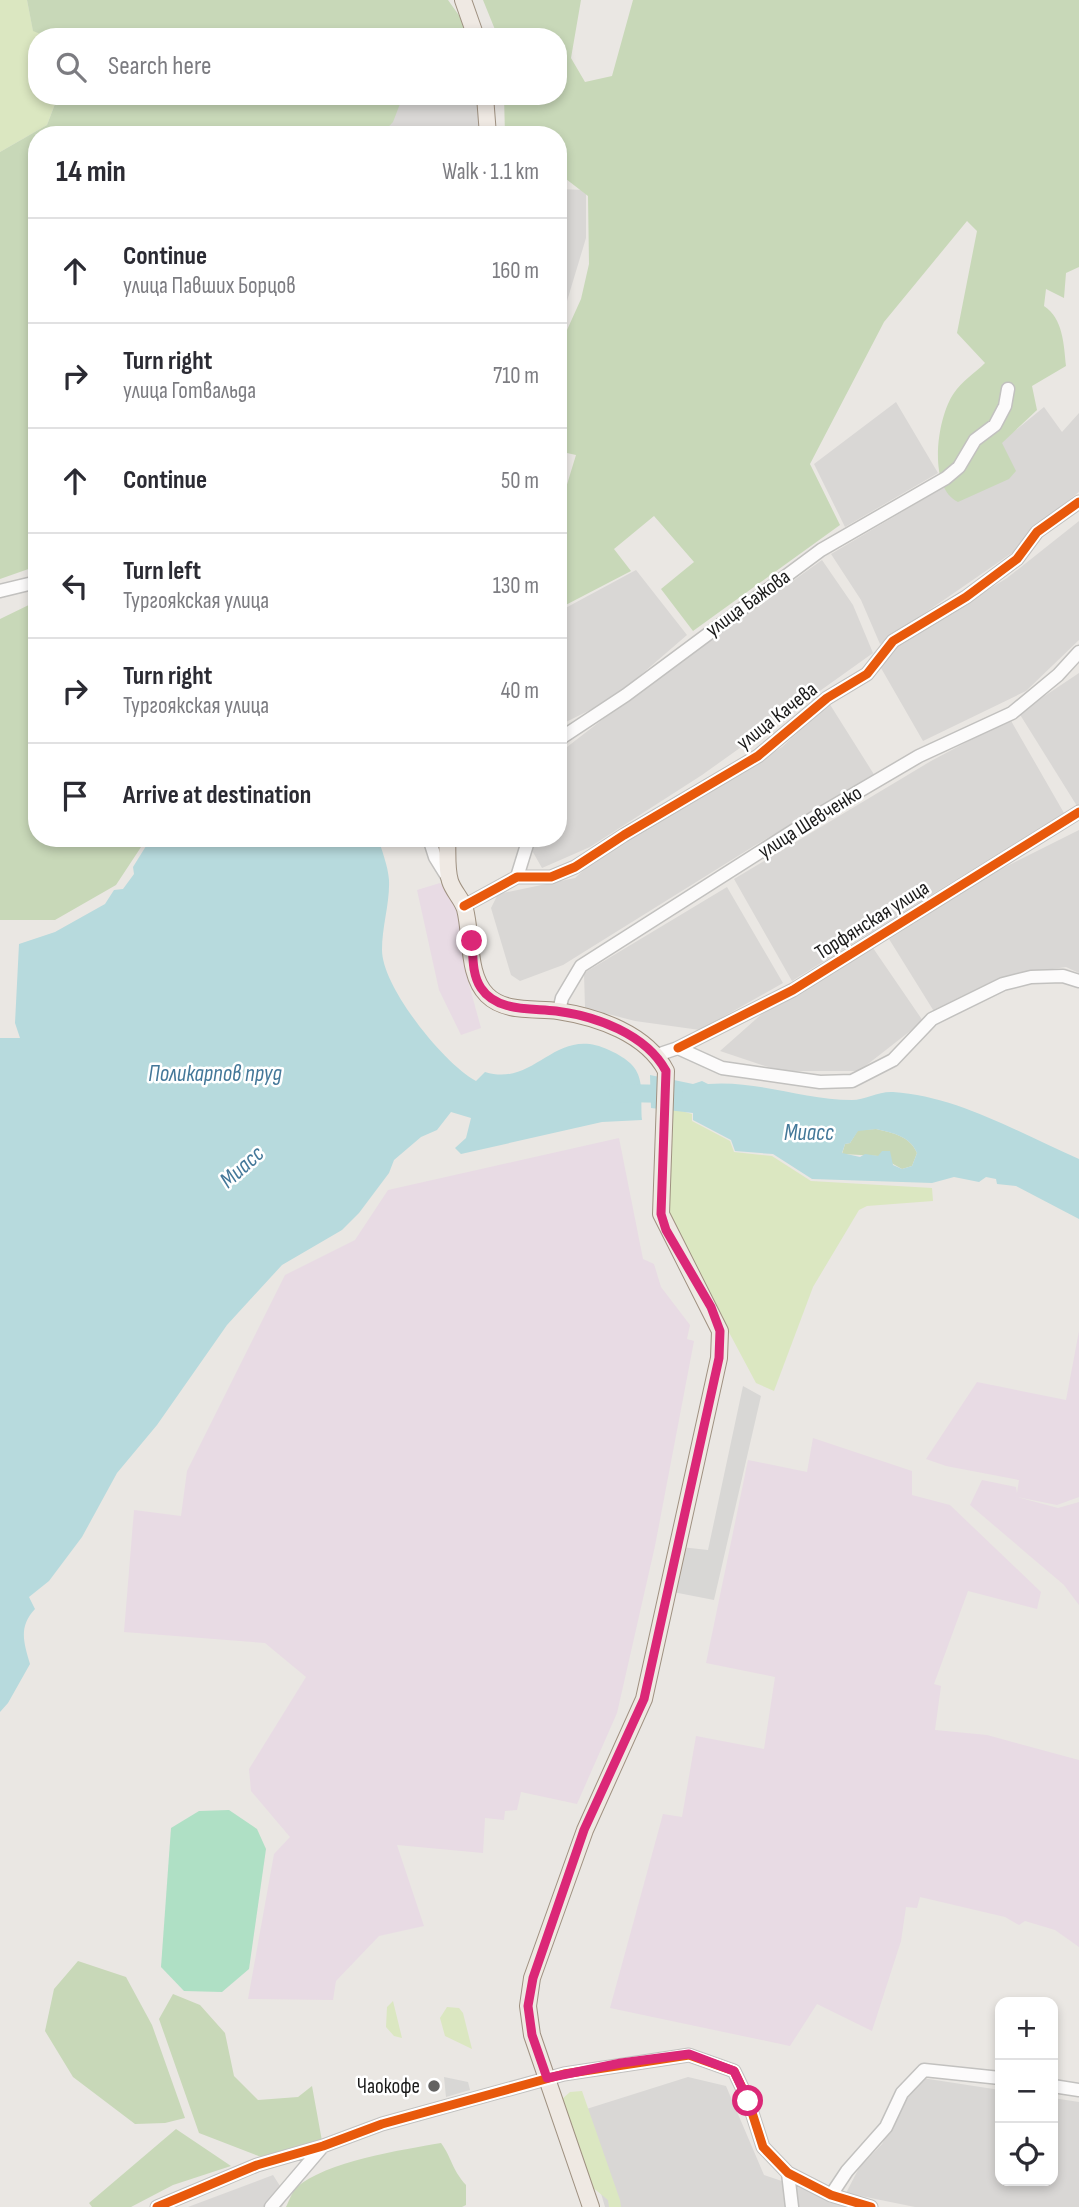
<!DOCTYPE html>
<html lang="en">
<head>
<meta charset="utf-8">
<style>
	body { margin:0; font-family:"Sofia Sans Condensed",sans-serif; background:#f2f2f3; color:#2b2b33 }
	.controls { position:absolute; right:21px; bottom:21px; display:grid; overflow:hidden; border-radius:14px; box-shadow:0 4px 10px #0003 }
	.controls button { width:63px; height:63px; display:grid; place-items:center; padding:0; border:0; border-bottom:2px solid #e1e1e2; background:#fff; color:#2b2b33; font:35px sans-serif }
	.stop { position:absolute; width:21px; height:21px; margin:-16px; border:5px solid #db2777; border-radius:50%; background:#fff }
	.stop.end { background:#db2777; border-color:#fff; box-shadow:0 2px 7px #0008 }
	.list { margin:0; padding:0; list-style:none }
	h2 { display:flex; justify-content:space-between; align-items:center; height:91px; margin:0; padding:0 28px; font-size:30px }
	h2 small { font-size:23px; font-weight:400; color:#7c7c81 }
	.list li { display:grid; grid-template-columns:46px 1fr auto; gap:21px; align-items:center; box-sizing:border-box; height:105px; padding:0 28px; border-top:2px solid #e1e1e2 }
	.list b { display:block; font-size:26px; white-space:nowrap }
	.list p { margin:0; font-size:23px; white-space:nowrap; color:#7c7c81 }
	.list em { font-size:23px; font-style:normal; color:#7c7c81 }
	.icon { flex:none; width:38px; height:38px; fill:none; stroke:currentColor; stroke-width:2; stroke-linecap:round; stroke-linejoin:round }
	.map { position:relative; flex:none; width:1079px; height:2207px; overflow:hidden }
	.search { position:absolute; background:#fff; box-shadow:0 4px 10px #0003; left:28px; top:28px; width:539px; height:77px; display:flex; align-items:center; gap:18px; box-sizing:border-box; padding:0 24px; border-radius:28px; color:#7c7c81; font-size:26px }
	.panel { position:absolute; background:#fff; box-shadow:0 4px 10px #0003; left:28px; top:126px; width:539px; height:721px; border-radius:28px }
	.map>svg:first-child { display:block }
	.residential { fill:#d9d7d5 }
	.industrial { fill:#e8dbe4 }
	.grass { fill:#dbe7c1 }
	.forest { fill:#c8d8b8 }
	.pitch { fill:#afe0c5 }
	.parking { fill:#d8d7d5 }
	.water { fill:#b7dadd; fill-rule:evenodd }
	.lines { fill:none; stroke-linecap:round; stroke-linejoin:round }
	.river { stroke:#b7dadd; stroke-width:18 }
	.minor-casing { stroke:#c2c1bf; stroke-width:15 }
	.major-casing { stroke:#9f9181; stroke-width:18 }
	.minor { stroke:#fcfbfb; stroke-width:12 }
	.major { stroke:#efe9e3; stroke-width:16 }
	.cycleway-casing { stroke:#fff; stroke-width:13 }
	.cycleway { stroke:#e8590c; stroke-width:9 }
	.route { stroke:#db2777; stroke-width:9 }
	.poi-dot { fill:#636261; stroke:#fff; stroke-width:2.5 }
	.labels { text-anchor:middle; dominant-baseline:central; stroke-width:5; stroke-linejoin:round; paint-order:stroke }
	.street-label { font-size:21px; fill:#1b1b1b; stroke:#fff }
	.poi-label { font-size:21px; fill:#1b1b1b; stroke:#fff; text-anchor:end }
	.water-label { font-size:23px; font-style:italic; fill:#447899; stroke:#fff }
</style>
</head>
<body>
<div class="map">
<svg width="1079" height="2207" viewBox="0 0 1079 2207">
	<rect width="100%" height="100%" fill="#eae7e3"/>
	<path class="residential" d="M390,96H482L484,135H373Z
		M558,189L586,190V238L558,331Z
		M896,402L938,473L845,527L814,464Z
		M1044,407L1062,432L1079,413V492L1031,530L1022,546L880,644L861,600L831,554L951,483Z
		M1079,521V640L1026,691L923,741L881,668L888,651L1007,578Z
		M822,560L853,605L873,653L702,775L590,847L542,868L530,847L533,838H558V754L643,688Z
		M636,570L687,635L614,698L558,726V612Z
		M1079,673V805L1077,806L1019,713Z
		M829,703L875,776L754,846L563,965L520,981L511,975L491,908L498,894L575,878L615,842L691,803L782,747Z
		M1010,719L1064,813L792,981L734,879L931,761Z
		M1079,830V973L1066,967L1010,975L935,1013L889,939L995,872Z
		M727,887L783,983L700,1030L635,1021L585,1008L584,973Z
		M873,948L923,1021L859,1071H780L720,1051L764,1012Z
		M688,2077L726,2086L764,2175L859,2207H605L577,2112Z
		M922,2078L1000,2090V2181H1053V2098L1079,2102V2207H915L846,2193L859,2168L882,2144L900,2108Z
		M273,2175L287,2197L282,2207H188Z"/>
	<path class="industrial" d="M440,883L460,907L465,932L467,977L481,1028L461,1035L439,990L417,890Z
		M619,1138L643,1259L654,1264L661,1287L690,1325L687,1339L694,1341L655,1546L617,1713L577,1804L521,1792L517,1810L505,1811L504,1820L485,1818L483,1853L397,1845L424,1926L379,1936L336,1981L333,2000L248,1999L274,1854L290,1837L251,1791L249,1769L306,1677L265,1643L124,1632L134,1510L181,1516L187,1471L285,1275L355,1240L388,1190Z
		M1079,1331V1497L1057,1505L1017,1497L1058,1508L1079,1502V1605L1064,1585L970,1505L982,1480L1016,1487L1017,1493L1019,1480L946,1466L926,1459L977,1382L1066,1400Z
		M813,1438L912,1471V1495L950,1505L1041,1592L1037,1609L968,1591L934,1684L941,1686L935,1730L987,1735L1079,1760V1947L1055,1930L1025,1921L1019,1925L1005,1917L920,1897L917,1908L906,1907L901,1941L872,2031L817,2004L790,2046L610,2008L663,1814L682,1817L696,1736L764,1749L775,1677L706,1663L748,1460L807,1472Z"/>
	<path class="grass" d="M0,0H27L33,30L48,37H37V96H58L47,125L0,152Z
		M671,1108L692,1114V1121L730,1141L734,1152L772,1156L811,1181L932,1188L933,1201L867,1206L859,1210L813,1287L774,1391L756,1383L666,1214Z
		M393,2001L402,2038L394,2036L386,2027L387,2007Z
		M447,2007L459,2008L463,2013L472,2049L445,2036L440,2018Z
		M582,2091L620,2200L621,2207H609L608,2200L592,2187L561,2100L570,2092Z"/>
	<path class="forest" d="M27,0H448L463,21L466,37H48L33,31Z
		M483,0H581L571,58L585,82L612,76L633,0H1079V267L1066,273L1064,298L1046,289L1044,306C1063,318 1064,345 1066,366L1032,386L1037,410L1002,443L1016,471L1009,479L958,502C927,487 937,417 954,393C961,382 976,372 985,363L957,333L977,231L967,221L884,322L810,464L840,525L693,631L661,589L694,562L654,516L614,549L631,571L558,609V492L565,491L576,455L558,451V350L581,299L589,264L588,196L566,179L558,181V135H505L504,96H558V37H498Z
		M58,96H403L393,122L381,135H37V566L0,579V152L47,125Z
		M37,601V838H147L116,885L55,920H0V619Z
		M876,1129C893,1133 910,1136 917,1153L912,1166L902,1169L879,1156L842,1154L845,1144L850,1143L858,1130Z
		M78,1961L126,1977L152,2025L185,2118L165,2123L135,2124L73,2077L45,2031L54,1989Z
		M173,1994L200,2005L225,2033L234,2076L258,2100L298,2097L312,2086L322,2141L266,2159L199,2133L159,2019Z
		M176,2129L231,2166L173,2185L131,2207H92L89,2203Z
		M441,2143C452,2158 451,2168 466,2185V2205L462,2207H286C289,2201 292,2192 296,2188C326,2161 402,2150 441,2143Z"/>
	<path class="pitch" d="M229,1810L257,1829L266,1849L249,1969L222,1992L184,1991L161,1967L171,1828L199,1811Z"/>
	<path class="parking" d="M743,1386L761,1396L714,1600L673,1592L681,1547L708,1550Z
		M444,2077L468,2082L470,2090L446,2097Z"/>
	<path class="water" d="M151,838H378C382,851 388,866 389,880C390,903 382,926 382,950C382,987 444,1064 476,1081L485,1072C536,1088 555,1024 609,1050C648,1068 640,1083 642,1120L602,1122L461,1154L455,1148L466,1138L471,1118L451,1112L437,1130L421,1137L394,1160L389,1173L359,1213L342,1230L282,1265L227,1325L157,1425L117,1473L82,1537L49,1581L29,1597L35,1609C18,1627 24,1643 30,1664L8,1703L0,1712V1038H20L15,1023L19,944L55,932L105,904L114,890L123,889L134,874L133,867Z
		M650,1075L693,1084L702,1081L708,1084C758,1080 804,1100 852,1100C865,1100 879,1091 893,1092C958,1096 1021,1134 1079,1159V1219L1016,1186L997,1184L996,1179L986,1177L979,1182L954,1177L932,1183L812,1179L773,1154L735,1151L731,1140L693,1120V1113L651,1108ZM876,1129C893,1133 910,1136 917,1153L912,1166L902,1169L893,1165L890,1151H882L878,1156L865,1154L860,1157L842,1153L845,1144L850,1143L858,1131Z"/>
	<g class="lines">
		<path class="river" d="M618,1093L674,1094"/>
		<g class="minor-casing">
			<path id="minor" d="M0,591L37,582
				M558,740L626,695L821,550L946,478L959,467L975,440L995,425L1005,406L1008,389
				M429,838L435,857L448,878
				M517,877L529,838
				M464,906L517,877H551L575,867L624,835L758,756L827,698L867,674L893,641L966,597L1017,559L1037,532L1079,502
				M559,1011L562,998L581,966L815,817L919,756L1012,713L1058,675L1079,652
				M678,1048L793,990L1079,812
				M657,1055L678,1048L722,1068L820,1082L852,1081L893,1060L932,1019L1003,984L1031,977L1063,976L1079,981
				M1053,2086L1079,2090
				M788,2173L792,2207
				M831,2195L847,2171L886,2127L902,2093L924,2070L1000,2078
				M157,2207L257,2165L323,2146L382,2124L564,2074L689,2055L734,2071L748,2100L763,2147L788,2173L831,2195L871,2207
				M271,2207L323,2146"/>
		</g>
		<g class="major-casing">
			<path id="major" d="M463,0L476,37
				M485,96L488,135
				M447,838C448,851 446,868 450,881C453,891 462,899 465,909C472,936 467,975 487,995C505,1013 535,1008 558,1011C598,1017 647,1034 666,1071L661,1214L720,1331L719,1358L644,1699L585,1830L532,1978L528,2006L532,2035L591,2207"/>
		</g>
		<use href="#minor" class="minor"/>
		<use href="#major" class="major"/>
		<g class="cycleway-casing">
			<path id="cycleway" d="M464,906L517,877H551L575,867L624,835L758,756L827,698L867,674L893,641L966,597L1017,559L1037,532L1079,502
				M678,1048L793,990L1079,812
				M157,2207L257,2165L323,2146L382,2124L564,2074L689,2055L734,2071L748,2100L763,2147L788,2173L831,2195L871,2207"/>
		</g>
		<use href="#cycleway" class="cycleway"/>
	</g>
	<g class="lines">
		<path class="route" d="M472,941C473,956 472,975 481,988C497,1012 531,1008 556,1011C596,1016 646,1034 666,1071L661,1214L666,1230L711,1307L720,1331L719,1358L644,1699L584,1830L533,1978L528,2006L532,2035L547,2078L621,2063L689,2054L734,2071L748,2101"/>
	</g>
	<circle class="poi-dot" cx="434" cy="2086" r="7"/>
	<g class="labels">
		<g class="street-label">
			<text transform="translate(748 603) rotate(-36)">улица Бажова</text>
			<text transform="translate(777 716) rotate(-38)">улица Качева</text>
			<text transform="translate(810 822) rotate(-32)">улица Шевченко</text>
			<text transform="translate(872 920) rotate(-32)">Торфянская улица</text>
		</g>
		<g class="poi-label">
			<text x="420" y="2086">Чаокофе</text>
		</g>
		<g class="water-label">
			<text x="215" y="1074">Поликарпов пруд</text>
			<text x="809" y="1133">Миасс</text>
			<text transform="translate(242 1167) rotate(-42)">Миасс</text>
		</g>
	</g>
</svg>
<div class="controls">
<button>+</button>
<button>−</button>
<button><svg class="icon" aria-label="locate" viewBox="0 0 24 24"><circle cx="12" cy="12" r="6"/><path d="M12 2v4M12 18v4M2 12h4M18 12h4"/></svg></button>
</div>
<div class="stop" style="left:748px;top:2101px"></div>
<div class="stop end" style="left:472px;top:941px"></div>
<div class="search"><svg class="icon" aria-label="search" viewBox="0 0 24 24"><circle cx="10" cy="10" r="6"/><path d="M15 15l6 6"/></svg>Search here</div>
<section class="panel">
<h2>14 min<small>Walk · 1.1 km</small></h2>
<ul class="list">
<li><svg class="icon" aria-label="ahead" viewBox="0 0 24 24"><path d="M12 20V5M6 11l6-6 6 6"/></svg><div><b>Continue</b><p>улица Павших Борцов</p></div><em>160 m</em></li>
<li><svg class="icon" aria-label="right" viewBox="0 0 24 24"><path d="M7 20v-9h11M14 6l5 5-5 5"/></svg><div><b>Turn right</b><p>улица Готвальда</p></div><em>710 m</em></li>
<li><svg class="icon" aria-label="ahead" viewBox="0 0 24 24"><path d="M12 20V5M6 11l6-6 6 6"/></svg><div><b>Continue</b></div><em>50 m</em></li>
<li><svg class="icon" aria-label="left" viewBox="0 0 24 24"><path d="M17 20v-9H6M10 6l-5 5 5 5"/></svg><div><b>Turn left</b><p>Тургоякская улица</p></div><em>130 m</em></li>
<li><svg class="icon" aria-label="right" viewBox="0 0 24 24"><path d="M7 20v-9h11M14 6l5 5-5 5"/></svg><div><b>Turn right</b><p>Тургоякская улица</p></div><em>40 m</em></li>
<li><svg class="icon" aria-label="arrive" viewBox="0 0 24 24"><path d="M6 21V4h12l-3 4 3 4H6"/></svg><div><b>Arrive at destination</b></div></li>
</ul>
</section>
</div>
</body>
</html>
